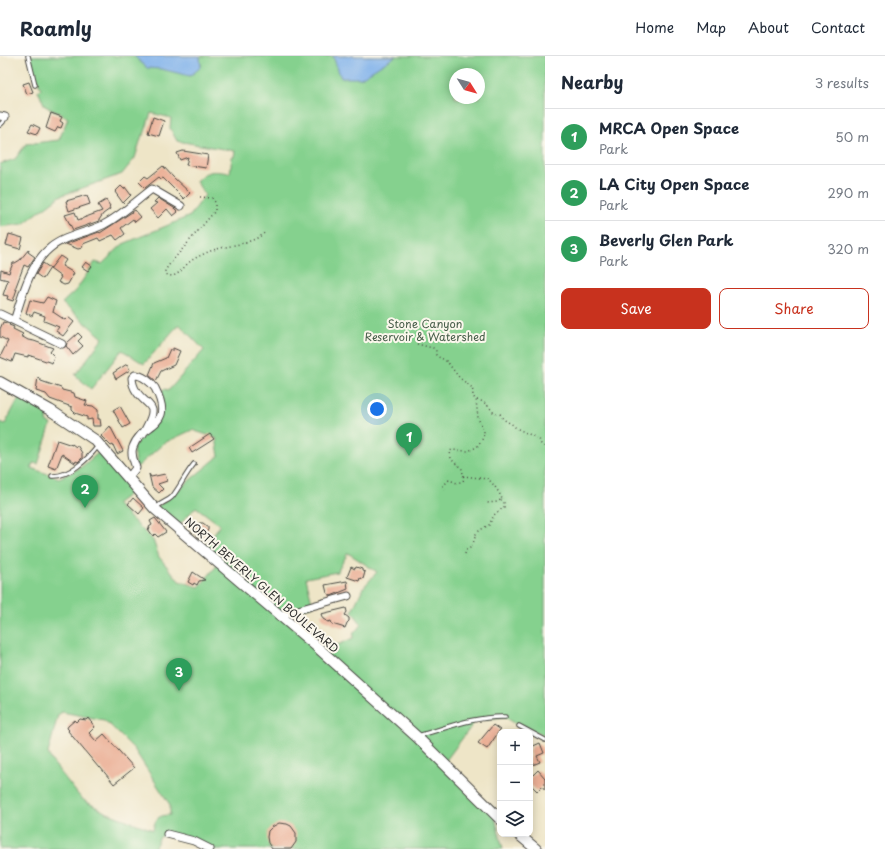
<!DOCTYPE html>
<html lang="en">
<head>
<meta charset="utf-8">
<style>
	body { margin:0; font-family:"Playpen Sans",sans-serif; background:#f2f2f3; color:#1f2937 }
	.controls { position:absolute; right:12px; bottom:12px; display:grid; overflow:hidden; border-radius:8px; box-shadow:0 2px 10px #0003 }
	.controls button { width:36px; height:36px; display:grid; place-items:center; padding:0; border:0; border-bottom:1px solid #e0e1e3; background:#fff; color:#1f2937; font:20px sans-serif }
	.compass { position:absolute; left:449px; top:12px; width:36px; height:36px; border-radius:50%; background:#fff; box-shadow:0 2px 10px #0003; rotate:127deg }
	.you { position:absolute; left:377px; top:353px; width:14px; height:14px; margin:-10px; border:3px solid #fff; border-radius:50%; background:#1a73e8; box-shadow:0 0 0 6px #1a73e833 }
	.badge { display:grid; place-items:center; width:26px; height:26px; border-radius:50%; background:#c8321e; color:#fff; font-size:13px; font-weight:700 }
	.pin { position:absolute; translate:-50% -33px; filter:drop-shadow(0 1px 2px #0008) }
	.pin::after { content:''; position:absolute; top:21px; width:14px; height:12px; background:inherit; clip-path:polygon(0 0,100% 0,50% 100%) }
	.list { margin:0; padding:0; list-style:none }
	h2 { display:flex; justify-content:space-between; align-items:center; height:52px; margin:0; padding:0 16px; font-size:17px }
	h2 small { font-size:13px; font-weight:400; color:#747a83 }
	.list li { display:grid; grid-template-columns:26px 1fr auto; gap:12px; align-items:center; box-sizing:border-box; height:56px; padding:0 16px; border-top:1px solid #e0e1e3 }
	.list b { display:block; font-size:15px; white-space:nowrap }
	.list p { margin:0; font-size:13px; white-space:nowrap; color:#747a83 }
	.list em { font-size:13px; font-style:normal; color:#747a83 }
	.actions { display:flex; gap:8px; padding:12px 16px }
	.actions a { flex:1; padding:9px 0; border:1px solid #c8321e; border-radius:8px; text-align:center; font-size:14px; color:#c8321e }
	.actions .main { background:#c8321e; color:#fff }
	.icon { flex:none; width:22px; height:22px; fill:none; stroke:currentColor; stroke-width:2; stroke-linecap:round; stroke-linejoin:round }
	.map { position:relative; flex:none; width:545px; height:793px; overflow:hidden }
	header { display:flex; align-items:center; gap:24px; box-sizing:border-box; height:56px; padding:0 20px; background:#fff; border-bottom:1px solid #e0e1e3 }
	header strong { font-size:19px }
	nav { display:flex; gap:22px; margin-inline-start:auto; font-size:14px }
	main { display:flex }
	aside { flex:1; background:#fff }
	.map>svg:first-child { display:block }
	.green { fill:#85d18e; stroke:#587e5c; fill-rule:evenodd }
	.water { fill:#7fb1eb; stroke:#556e8b }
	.building { fill:#ebaf95 }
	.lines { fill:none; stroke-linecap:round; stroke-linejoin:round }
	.lane-casing { stroke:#484742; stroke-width:5.5 }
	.street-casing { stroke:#484742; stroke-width:9 }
	.secondary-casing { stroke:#484742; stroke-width:12 }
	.path { stroke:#484742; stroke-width:1.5; stroke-dasharray:1 3; stroke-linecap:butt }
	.lane { stroke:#fff; stroke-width:3.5 }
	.street { stroke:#fff; stroke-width:7 }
	.secondary { stroke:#fff; stroke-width:10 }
	.labels { text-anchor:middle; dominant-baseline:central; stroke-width:4; stroke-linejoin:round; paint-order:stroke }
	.park-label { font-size:11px; fill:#465d49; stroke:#fbf7ec }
	.street-label { font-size:11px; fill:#2b2b2b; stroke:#fbf7ec }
</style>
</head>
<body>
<header>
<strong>Roamly</strong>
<nav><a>Home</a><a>Map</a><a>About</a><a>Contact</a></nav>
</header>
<main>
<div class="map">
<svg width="545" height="793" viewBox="0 0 545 793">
	<rect width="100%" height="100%" fill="#fbf7ec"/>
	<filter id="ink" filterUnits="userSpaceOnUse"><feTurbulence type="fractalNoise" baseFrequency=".025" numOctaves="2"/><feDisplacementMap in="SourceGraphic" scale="8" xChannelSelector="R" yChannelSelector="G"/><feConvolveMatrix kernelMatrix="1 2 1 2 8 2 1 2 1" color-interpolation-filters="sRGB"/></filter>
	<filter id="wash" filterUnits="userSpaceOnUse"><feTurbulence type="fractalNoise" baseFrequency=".012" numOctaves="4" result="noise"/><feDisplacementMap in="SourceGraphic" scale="16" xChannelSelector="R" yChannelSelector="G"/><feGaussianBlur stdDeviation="0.9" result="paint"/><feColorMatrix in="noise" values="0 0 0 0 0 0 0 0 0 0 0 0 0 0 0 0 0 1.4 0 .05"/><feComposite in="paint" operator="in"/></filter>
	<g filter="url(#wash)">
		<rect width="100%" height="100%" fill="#eee5c7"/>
		<path class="green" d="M29,0H198L201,11L200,0H333L334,2L335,0H545V679L519,670L505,661L476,664L444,707L494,757L503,793H210L167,778L160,781L154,793H0V366L5,368L21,338L50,354L46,366L51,368L38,408L33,407L31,412L59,422L80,412L103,393L137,432L116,448L153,484L159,501L179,525L199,531L219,507L203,493L220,469L196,451L177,471L155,453L219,400L216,382L192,374L164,387L136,412L133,391L159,362L161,343L163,341L160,340L163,333L169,334L204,294L179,268L144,308L122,294L91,333L75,319L103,282L62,247L76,234L95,206L102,208L123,188L190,160L205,139L196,125C207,113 214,115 230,117L232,101H234L235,95L177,85L170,72L171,62L151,57L144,79H142L135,102L122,118L60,140L23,168L0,171V108L15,103L26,88L59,84L68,62L45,50L38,35L41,33L30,5ZM455,18H479V42H455ZM348,497L377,516L363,532L352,555L362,569L354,576L353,582L331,592L316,590L280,559L313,550L306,522L337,516ZM62,656L104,664L110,669L134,693L170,749V759C158,759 155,763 153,774L105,756L85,745L80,741L51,704L48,697L58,659Z"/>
		<path class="water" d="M134,0H200L201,11L190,20L161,13L147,12Z
			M333,0H396L361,22H341Z"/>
		<g id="blocks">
			<path class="building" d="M29,26L33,36L27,38L23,28Z
				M51,57L62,61L60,65L63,67L61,72L58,71L55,76L46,72Z
				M153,61L164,65L159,80L148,77Z
				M32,68L40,72L37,78L28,75Z
				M183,95L208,99L206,112L186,109L188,101L180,104L177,97Z
				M163,110L173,121L190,137L184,143L163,122L161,123L159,121L145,132L139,126L145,120L148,122Z
				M121,130L124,133L125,131L131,139L123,147L115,136Z
				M87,139L90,148L69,155L66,145Z
				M158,142L174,152L178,156L173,160L167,153L158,162L150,153L157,147L154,146Z
				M106,144L110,150L109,151L110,153L103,158L99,164V165L73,174L65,159L75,156L78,164L102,155L98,149Z
				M135,154L141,161L135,166L133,163L121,172L125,178L117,184L113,179L100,185L98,182L83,188L82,192L78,193L66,188L99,176L100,177Z
				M9,178L23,182L20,193L6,189Z
				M29,193L28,196L35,201L28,211L24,209L15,233H17L13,245L7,243L8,240L3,239L8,224L0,222L1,214L9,217L13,207H15L20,204Z
				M60,200L66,204L62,210L74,217L68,228L64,229L58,226L61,221L50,213Z
				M86,206L92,210L88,215L82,211Z
				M43,207L50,212L43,223L36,218Z
				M47,241L56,245L53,256L65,264L68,261L74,266L63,280L56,275L59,271L44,265L45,260L34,256L32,260L26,257L30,244L43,247Z
				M3,266L10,268L9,269L14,271L13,273L23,278L21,280L28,284L34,285L53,292L50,296L54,300L52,307L28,299V301L15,298L12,306L0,301L8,285L0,281V273Z
				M78,277L82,281L78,285L83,290L73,299L66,290L67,287Z
				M173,292L180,295L174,309L161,315L156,325L149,319L154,307L166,302L170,293L173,295Z
				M127,308L130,314L116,323L113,317Z
				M38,321L41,325L61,332L62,334L74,337L75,341L87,345L85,349L93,350L98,354V363H100L101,370H93L92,363L87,364V361L75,357L72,354V351L50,343L46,338L36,335Z
				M120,350L130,368L123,372L113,354Z
				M110,370L123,395L117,398L113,389L111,390L101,380Z
				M210,378L214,383L192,397L189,392Z
				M57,384L72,389V388L76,391L77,389L82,397V402L78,406L76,405L75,407L62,398L56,413L48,410Z
				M149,418L151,421L165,418L167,425L158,428L163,433L159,437L152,431Z
				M133,442L144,452L139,458L128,448Z
				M155,462L166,476L158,481L155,478L153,480L148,473H150L149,471L152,469L150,465Z
				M199,467H203L208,471V474L203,480L194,473Z
				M351,511L355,513L356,511L362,513V515L365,516L363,523L360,522L359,525L347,521Z
				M193,516L205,524L199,525L197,529L194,527L193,529L188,526Z
				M347,525L348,533L331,540L327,537L325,529Z
				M346,552L347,556L345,559L349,562V565L347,567L345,572L332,568L331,565L328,566L323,563L321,558Z
				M88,662L95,671L89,677L96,685L104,678L134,712L114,728L100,711L99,712L68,675L69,674L67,672L68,670L75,664L77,666L80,663L86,664Z
				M493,669L500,674L487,693L478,687Z
				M540,687L544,697L537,700L540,706L530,710V694L532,693L531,691Z
				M538,714L545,722V734L542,730L537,735L530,728V722Z
				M279,767L287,768L291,770L296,777V786L291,793H272L268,787L267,781L268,775L272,771Z"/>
		</g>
	</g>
	<g filter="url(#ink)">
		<use href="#blocks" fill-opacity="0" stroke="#484742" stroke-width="1"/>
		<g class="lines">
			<g class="lane-casing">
				<path id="lane" d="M28,0L35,29
					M0,69L3,66L5,61
					M52,420C69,421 88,403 98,390
					M156,452C161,446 167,446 172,441C180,431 185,419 194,408
					M519,670L545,684
					M418,680C446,672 475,660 505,661"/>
			</g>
			<g class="street-casing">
				<path id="street" d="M0,60L5,61
					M0,258L62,288
					M14,265C22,241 29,209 50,192C64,180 86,177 103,169C121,160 136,145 152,133L181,150
					M128,422L136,412C134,405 130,398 133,391C142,365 176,373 155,332C151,326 142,319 135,319L132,322C133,341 151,346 152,354C153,362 146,371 143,378
					M280,559L348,540
					M167,778L194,785L210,793"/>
			</g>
			<g class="secondary-casing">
				<path id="secondary" d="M0,326L50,354L95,384L155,453L316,590L417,681L500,763
					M518,778L536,793"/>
			</g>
			<path class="path" d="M200,141L212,142L215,146V155L168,210L165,215L166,218C177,225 183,210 191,205C196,201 202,199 208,196C224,189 255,189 266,175
				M417,288L433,292L436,295V299C439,302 442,302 446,305C450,309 454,315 458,320C461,324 470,329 472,332C474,337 471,339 476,344C484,344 489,351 494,357L500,358L503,363L513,369L516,372L539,383L541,388L545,391
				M463,420L488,423C492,426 500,437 502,443L497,446L487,447
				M445,434L443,430L449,424L457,427L463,425L464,423L462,413L451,403L450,395L452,394L468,395L477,391L483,382L484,376L478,362L476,344
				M465,498L466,494L472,491L476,478L480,474L489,469L494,459L504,451V447L501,444"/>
			<use href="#lane" class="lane"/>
			<use href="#street" class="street"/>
			<use href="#secondary" class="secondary"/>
		</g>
	</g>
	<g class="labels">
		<g class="park-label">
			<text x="425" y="267">Stone Canyon<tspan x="425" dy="13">Reservoir &amp; Watershed</tspan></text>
		</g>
		<g class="street-label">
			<text transform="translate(262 529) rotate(41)">NORTH BEVERLY GLEN BOULEVARD</text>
		</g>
	</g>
</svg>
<div class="controls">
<button>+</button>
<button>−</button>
<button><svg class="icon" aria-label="layers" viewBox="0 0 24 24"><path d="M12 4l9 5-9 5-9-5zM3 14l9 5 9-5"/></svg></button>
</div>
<svg class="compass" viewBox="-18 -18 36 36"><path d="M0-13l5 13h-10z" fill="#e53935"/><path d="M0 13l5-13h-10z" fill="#747a83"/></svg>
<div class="you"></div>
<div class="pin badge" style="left:409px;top:400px;background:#2e9e5b">1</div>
<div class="pin badge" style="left:85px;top:452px;background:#2e9e5b">2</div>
<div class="pin badge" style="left:179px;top:635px;background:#2e9e5b">3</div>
</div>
<aside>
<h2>Nearby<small>3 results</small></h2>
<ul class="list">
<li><span class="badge" style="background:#2e9e5b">1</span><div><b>MRCA Open Space</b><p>Park</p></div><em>50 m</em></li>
<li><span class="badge" style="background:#2e9e5b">2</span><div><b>LA City Open Space</b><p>Park</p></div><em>290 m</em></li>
<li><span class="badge" style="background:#2e9e5b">3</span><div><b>Beverly Glen Park</b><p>Park</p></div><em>320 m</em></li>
</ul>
<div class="actions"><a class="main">Save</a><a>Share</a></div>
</aside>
</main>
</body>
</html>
